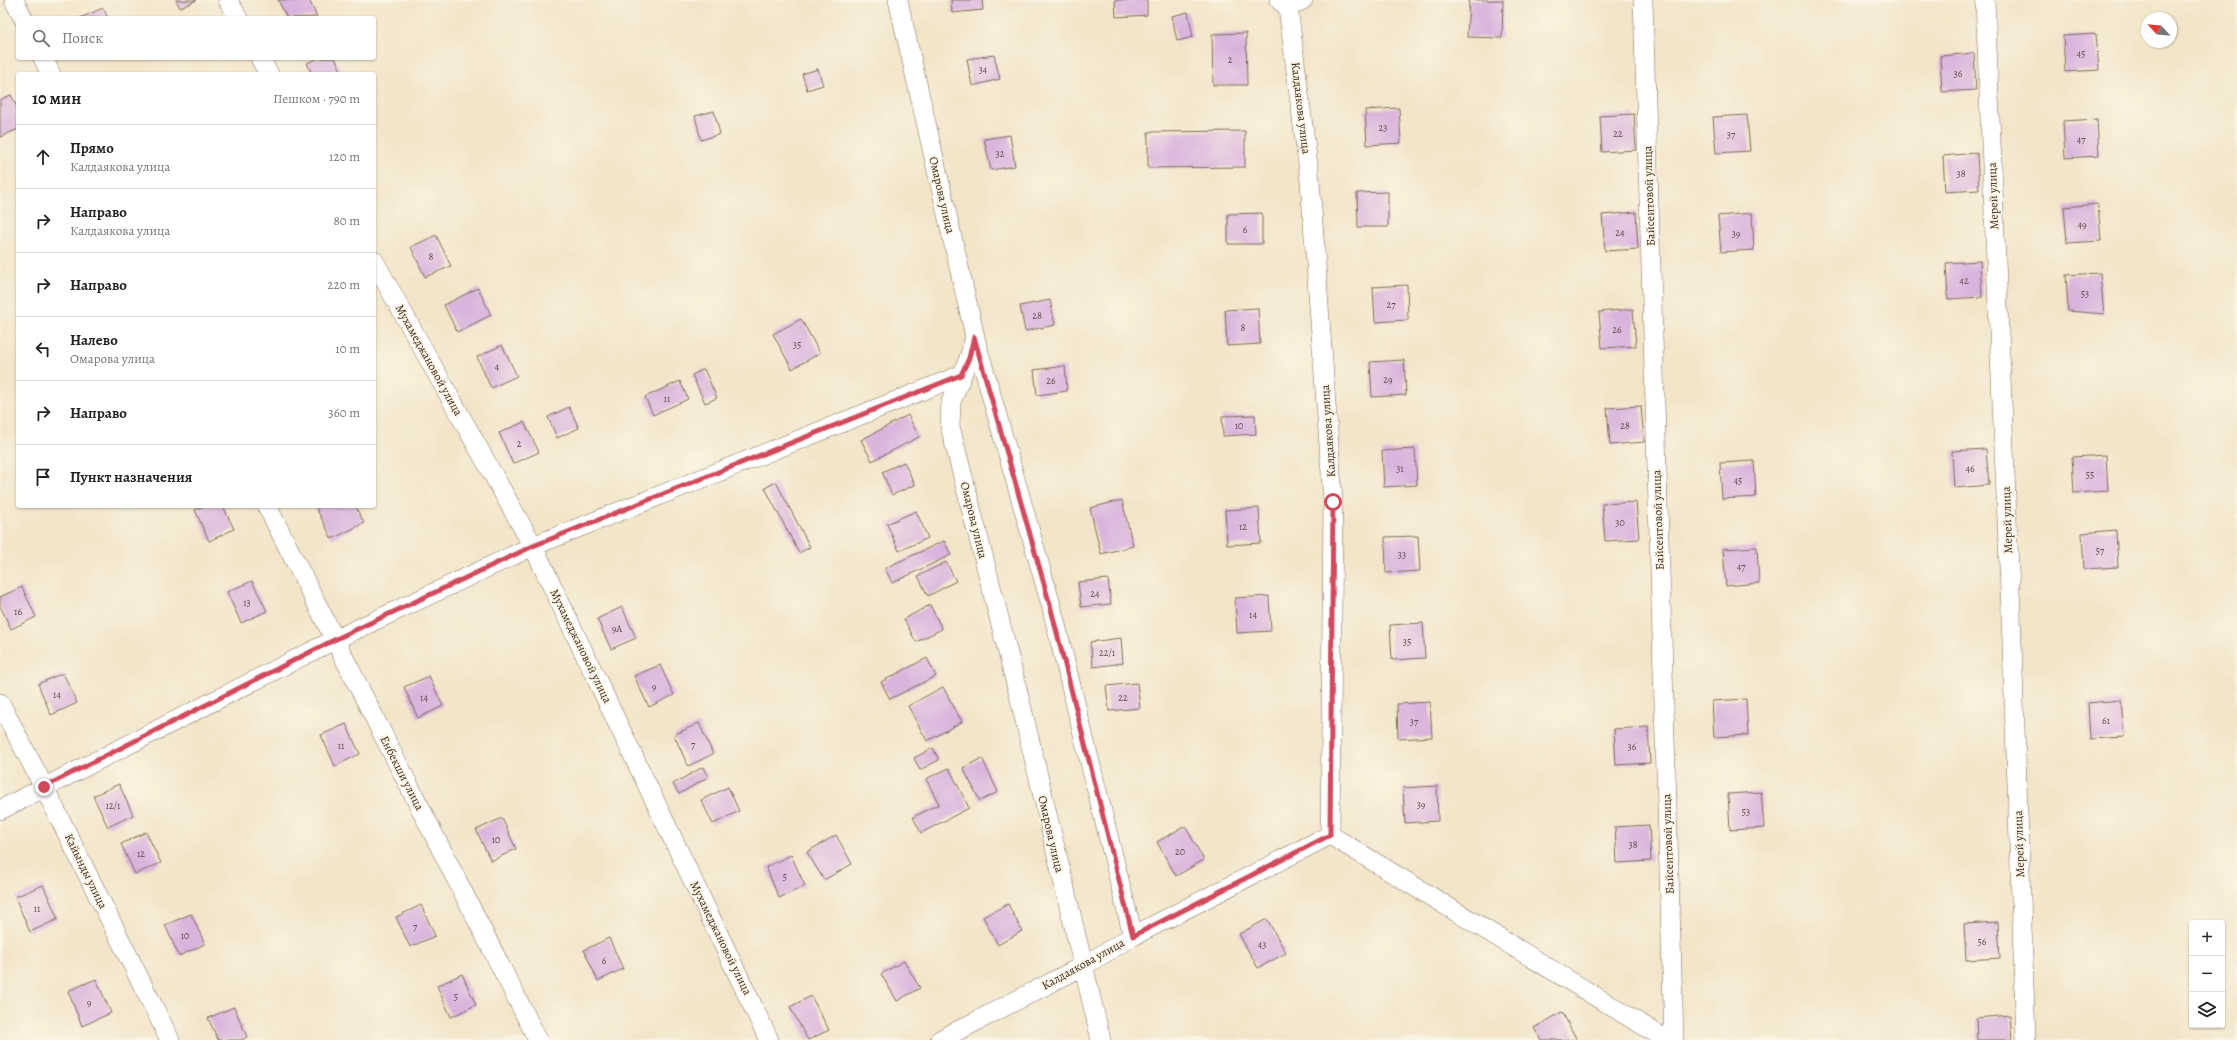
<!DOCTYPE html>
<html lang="ru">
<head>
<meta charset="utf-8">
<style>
	body { margin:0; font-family:Alegreya,serif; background:#f6f6f6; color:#222 }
	.controls { position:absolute; right:12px; bottom:12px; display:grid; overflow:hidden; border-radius:4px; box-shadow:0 1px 3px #0004 }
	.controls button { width:36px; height:36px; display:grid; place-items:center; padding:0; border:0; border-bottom:1px solid #e0e0e0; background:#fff; color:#222; font:20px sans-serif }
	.compass { position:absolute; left:2141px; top:12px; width:36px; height:36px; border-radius:50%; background:#fff; box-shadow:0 1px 3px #0004; rotate:296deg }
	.stop { position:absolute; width:12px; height:12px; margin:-9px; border:3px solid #d1495b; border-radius:50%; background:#fff }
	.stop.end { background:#d1495b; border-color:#fff; box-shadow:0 1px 4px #0008 }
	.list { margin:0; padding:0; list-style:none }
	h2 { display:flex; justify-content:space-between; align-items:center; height:52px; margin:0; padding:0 16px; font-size:17px }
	h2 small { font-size:13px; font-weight:400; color:#767676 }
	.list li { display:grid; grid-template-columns:26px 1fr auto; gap:12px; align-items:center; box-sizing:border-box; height:64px; padding:0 16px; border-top:1px solid #e0e0e0 }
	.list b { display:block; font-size:15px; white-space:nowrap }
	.list p { margin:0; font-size:13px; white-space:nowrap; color:#767676 }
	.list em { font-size:13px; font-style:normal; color:#767676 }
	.icon { flex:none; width:22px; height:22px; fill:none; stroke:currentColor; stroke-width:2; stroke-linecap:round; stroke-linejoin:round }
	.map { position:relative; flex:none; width:2237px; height:1040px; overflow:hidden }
	.search { position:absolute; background:#fff; box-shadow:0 1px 3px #0004; left:16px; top:16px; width:360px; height:44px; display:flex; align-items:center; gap:10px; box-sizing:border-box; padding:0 14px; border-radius:4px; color:#767676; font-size:15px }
	.panel { position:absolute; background:#fff; box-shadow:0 1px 3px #0004; left:16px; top:72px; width:360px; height:436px; border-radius:4px }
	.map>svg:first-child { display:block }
	.building { fill:#d9b4dd }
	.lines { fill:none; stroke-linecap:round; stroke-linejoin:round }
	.street-casing { stroke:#7b6b5a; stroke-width:20 }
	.street { stroke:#fff; stroke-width:19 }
	.route { stroke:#d1495b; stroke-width:5 }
	.labels { text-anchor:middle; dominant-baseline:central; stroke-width:3.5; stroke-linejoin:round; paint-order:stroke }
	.number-label { font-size:10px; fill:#624c4e }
	.street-label { font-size:12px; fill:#3b2a1e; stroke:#fcf5e5 }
</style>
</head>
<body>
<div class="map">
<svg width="2237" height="1040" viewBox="0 0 2237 1040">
	<rect width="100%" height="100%" fill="#fcf5e5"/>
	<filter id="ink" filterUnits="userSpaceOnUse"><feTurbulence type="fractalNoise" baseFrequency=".025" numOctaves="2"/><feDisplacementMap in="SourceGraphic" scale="8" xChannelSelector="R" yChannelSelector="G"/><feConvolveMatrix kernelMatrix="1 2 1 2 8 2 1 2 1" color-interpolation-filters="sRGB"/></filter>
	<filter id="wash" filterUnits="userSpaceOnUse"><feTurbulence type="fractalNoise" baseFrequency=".012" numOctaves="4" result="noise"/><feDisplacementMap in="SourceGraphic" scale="16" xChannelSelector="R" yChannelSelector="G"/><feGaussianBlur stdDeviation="0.9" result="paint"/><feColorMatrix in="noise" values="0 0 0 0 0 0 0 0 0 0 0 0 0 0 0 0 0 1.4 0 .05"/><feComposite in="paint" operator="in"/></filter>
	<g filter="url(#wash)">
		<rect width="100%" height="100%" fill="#f2e5c9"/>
		<g id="blocks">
			<path class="building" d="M176,0H197L180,8Z
				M278,0H309L317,17L287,18Z
				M951,0H982L983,10L952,13Z
				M1115,0H1147V15L1116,17Z
				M1469,0H1503L1502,38L1467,37Z
				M103,8L108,18H80Z
				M1188,12L1193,37L1177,41L1172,16Z
				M1246,33L1247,85H1213L1212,34Z
				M2096,34L2099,70L2065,72L2063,36Z
				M1974,53L1976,90L1942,92L1940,56Z
				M994,55L1000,79L972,86L967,59Z
				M319,58H335L343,74H312L307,63Z
				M818,69L823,85L807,90L802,74Z
				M11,95L18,109V129L0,137V100Z
				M1399,108L1401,143L1367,145L1365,110Z
				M714,111L720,134L701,140L695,116Z
				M1634,114L1636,150L1602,152L1600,116Z
				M1747,115L1750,151L1716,153L1713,117Z
				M2097,119L2099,156L2065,158L2063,121Z
				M1245,131V167L1148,168V132Z
				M1010,135L1015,166L991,170L984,139Z
				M1977,153L1979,190L1945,192L1943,156Z
				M1388,192V227H1358L1357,193Z
				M2098,204L2101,241L2067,243L2064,207Z
				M1636,212L1638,249L1605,251L1602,215Z
				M1262,213V244H1228V214Z
				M1752,213L1754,250L1721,252L1718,216Z
				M436,235L451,266L425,277L411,247Z
				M1980,261L1982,297L1948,299L1946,263Z
				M2100,273L2104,314L2068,311L2066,275Z
				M1407,285L1408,320L1375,322L1373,287Z
				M478,288L491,315L457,332L444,305Z
				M1050,300L1055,325L1025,331L1020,306Z
				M1258,308L1260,344L1227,346L1225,310Z
				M1633,309L1636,346L1602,348L1599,312Z
				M801,319L820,353L792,369L773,334Z
				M502,345L517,376L491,388L477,357Z
				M1404,360L1406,395L1372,397L1370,362Z
				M1065,366L1067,391L1037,395L1034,370Z
				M704,369L717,398L705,403L692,375Z
				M680,381L688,399L653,415L645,397Z
				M1641,406L1644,442L1610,445L1607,408Z
				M569,407L579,428L557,438L548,417Z
				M908,415L919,437L872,461L861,440Z
				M1255,415L1256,434L1223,436L1222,416Z
				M524,422L539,452L513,464L499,433Z
				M1415,449L1417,485L1384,487L1382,451Z
				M1986,449L1989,485L1954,488L1952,451Z
				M2106,455L2108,491L2074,493L2072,457Z
				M1754,461L1756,497L1722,499L1720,463Z
				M904,462L915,485L892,495L882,472Z
				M776,482L810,547L799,553L765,488Z
				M1122,500L1133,546L1101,554L1090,508Z
				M1636,502L1639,539L1605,541L1602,504Z
				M204,506H223L234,529L209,541L195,510Z
				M315,506H355L364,523L332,539Z
				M1259,508L1261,543L1227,545L1225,510Z
				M916,511L928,538L899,551L887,524Z
				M2116,530L2118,567L2084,569L2082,533Z
				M1418,536L1420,571L1386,573L1385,537Z
				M944,541L951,555L892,583L885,568Z
				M1757,547L1759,583L1726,586L1723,549Z
				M946,562L956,581L928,596L918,576Z
				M1108,579L1111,604L1081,607L1078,582Z
				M252,581L267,611L241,623L227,592Z
				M22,587L36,617L11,629L0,606V597Z
				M1269,596L1271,631L1237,633L1235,598Z
				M930,605L942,629L916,642L904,619Z
				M622,607L636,638L611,649L597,619Z
				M1423,623L1425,658L1392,660L1390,625Z
				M1121,638L1123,663L1093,667L1090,642Z
				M927,658L936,676L890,699L881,682Z
				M660,665L674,695L649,707L634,676Z
				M63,673L77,703L51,715L38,684Z
				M429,676L443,706L418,718L404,687Z
				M1137,683L1140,708L1109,711L1106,686Z
				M943,687L962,722L927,741L908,706Z
				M1746,699L1748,735L1714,737L1712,701Z
				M2121,700L2124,737L2090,739L2088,703Z
				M1430,702L1432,737L1398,739L1397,704Z
				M699,723L713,754L688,766L674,735Z
				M346,724L360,754L335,766L321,735Z
				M1648,727L1650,763L1616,765L1614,729Z
				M933,748L939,760L920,770L914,758Z
				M982,758L998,792L980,801L963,768Z
				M703,767L708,777L679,794L673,784Z
				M949,768L969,808L921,833L913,817L939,804L926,779Z
				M119,784L133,815L108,827L93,796Z
				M1437,786L1438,821L1405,823L1403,788Z
				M728,787L739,811L713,824L701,800Z
				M1761,792L1764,828L1730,830L1728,794Z
				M502,818L516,849L491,861L476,830Z
				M1649,825L1651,861L1617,863L1615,827Z
				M1185,826L1204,860L1176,876L1157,842Z
				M146,832L161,863L135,874L121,844Z
				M836,835L852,864L824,880L807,852Z
				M791,855L805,886L779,898L766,867Z
				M43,885L58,919L30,932L15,897Z
				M1008,904L1022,931L998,945L983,917Z
				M421,905L435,936L410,947L396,917Z
				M191,914L205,944L179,956L165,925Z
				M1267,919L1286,953L1258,968L1239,934Z
				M1998,922L2000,958L1966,960L1964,924Z
				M609,938L623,969L598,981L584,950Z
				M904,961L920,988L897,1001L881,974Z
				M462,974L476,1005L451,1017L437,986Z
				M96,979L111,1013L82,1026L68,991Z
				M811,996L829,1030L808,1040L790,1007Z
				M234,1007L247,1037L242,1040H218L208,1018Z
				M1562,1012L1577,1040H1541L1534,1028Z
				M2010,1015L2012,1040H1977L1976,1018Z"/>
		</g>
	</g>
	<g filter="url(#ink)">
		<use href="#blocks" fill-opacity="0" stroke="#7b6b5a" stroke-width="1"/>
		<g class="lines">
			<g class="street-casing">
				<path id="street" d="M14,0L23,18
					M228,0L238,18
					M898,0L975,337L969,358L951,402L950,426L1020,700L1101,1040
					M1643,0L1674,1040
					M1985,0L2011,614L2026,1040
					M1288,7L1303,0
					M43,58L51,74
					M260,58L269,74
					M374,261L533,546L769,1040
					M975,338L1051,605L1133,936
					M267,506L538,1040
					M0,703L44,787L170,1040
					M0,810L334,640L533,546L961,375
					M1330,835L1667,1040
					M940,1040L1083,966L1133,936L1330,835L1333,501L1310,181L1288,7L1279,0"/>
			</g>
			<use href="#street" class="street"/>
		</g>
	</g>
	<g class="lines" filter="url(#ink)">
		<path class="route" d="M44,787L334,640L533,546L961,375L969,358L974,337L1050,605L1133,936L1330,835L1333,502"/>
	</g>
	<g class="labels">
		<g class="number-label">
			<text x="2081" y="53">45</text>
			<text x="1230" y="59">2</text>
			<text x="983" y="69">34</text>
			<text x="1958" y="73">36</text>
			<text x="1383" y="127">23</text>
			<text x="1618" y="133">22</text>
			<text x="1731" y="134">37</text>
			<text x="2081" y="139">47</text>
			<text x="1000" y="153">32</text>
			<text x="1961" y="173">38</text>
			<text x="2082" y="224">49</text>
			<text x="1245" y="229">6</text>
			<text x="1620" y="232">24</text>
			<text x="1736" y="233">39</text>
			<text x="431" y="256">8</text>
			<text x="1964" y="280">42</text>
			<text x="2085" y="293">53</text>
			<text x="1391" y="304">27</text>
			<text x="1037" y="315">28</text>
			<text x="1243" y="327">8</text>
			<text x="1617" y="329">26</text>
			<text x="797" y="344">35</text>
			<text x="497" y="366">4</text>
			<text x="1388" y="379">29</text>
			<text x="1051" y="380">26</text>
			<text x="667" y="398">11</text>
			<text x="1239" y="425">10</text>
			<text x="1625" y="425">28</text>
			<text x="519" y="443">2</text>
			<text x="1400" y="468">31</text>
			<text x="1970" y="468">46</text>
			<text x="2090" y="474">55</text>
			<text x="1738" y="480">45</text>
			<text x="1620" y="522">30</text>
			<text x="1243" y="526">12</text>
			<text x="2100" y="550">57</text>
			<text x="1402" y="554">33</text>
			<text x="1741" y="566">47</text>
			<text x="1095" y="593">24</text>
			<text x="247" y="602">13</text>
			<text x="18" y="611">16</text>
			<text x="1253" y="614">14</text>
			<text x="617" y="628">9А</text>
			<text x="1407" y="641">35</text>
			<text x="1107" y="652">22/1</text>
			<text x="654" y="686">9</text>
			<text x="57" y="694">14</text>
			<text x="424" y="697">14</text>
			<text x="1123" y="697">22</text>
			<text x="2106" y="720">61</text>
			<text x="1414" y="721">37</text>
			<text x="693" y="744">7</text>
			<text x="341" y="745">11</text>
			<text x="1632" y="746">36</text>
			<text x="1421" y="804">39</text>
			<text x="113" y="805">12/1</text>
			<text x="1746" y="811">53</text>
			<text x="496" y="839">10</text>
			<text x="1633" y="844">38</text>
			<text x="1180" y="851">20</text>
			<text x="141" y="853">12</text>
			<text x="785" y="876">5</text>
			<text x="37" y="908">11</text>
			<text x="415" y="926">7</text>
			<text x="185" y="935">10</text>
			<text x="1982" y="941">56</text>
			<text x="1262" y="944">43</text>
			<text x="604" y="960">6</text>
			<text x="456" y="996">5</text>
			<text x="89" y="1002">9</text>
		</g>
		<g class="street-label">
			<text transform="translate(1301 108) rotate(83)">Калдаякова улица</text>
			<text transform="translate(942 195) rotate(77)">Омарова улица</text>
			<text transform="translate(1649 196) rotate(-92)">Байсеитовой улица</text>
			<text transform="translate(1993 196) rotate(-92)">Мерей улица</text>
			<text transform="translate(429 360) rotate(61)">Мухамеджановой улица</text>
			<text transform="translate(1328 431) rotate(-94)">Калдаякова улица</text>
			<text transform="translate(974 520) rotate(76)">Омарова улица</text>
			<text transform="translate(1658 520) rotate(-92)">Байсеитовой улица</text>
			<text transform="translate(2007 520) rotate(-92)">Мерей улица</text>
			<text transform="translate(581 646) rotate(64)">Мухамеджановой улица</text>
			<text transform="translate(402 773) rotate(63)">Енбекши улица</text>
			<text transform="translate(1051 834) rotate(77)">Омарова улица</text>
			<text transform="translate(1668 844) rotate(-92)">Байсеитовой улица</text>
			<text transform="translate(2019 844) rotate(-92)">Мерей улица</text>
			<text transform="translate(86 871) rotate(64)">Кайынды улица</text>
			<text transform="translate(721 938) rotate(64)">Мухамеджановой улица</text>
			<text transform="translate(1083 964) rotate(-29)">Калдаякова улица</text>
		</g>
	</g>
</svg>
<div class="controls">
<button>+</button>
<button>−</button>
<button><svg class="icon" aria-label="layers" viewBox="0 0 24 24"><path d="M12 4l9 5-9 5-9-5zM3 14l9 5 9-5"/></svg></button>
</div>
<svg class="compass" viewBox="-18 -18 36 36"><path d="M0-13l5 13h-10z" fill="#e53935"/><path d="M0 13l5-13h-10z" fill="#767676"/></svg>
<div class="stop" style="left:1333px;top:502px"></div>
<div class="stop end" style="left:44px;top:787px"></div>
<div class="search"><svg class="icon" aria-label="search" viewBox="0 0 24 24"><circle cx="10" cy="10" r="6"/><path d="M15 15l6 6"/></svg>Поиск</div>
<section class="panel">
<h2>10 мин<small>Пешком · 790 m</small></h2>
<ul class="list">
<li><svg class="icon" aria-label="ahead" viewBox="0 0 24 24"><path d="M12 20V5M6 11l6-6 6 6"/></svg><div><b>Прямо</b><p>Калдаякова улица</p></div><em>120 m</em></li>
<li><svg class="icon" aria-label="right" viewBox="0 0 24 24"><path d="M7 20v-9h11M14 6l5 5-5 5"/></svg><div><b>Направо</b><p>Калдаякова улица</p></div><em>80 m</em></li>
<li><svg class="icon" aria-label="right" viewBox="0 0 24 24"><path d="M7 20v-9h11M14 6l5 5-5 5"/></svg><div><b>Направо</b></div><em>220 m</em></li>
<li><svg class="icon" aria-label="left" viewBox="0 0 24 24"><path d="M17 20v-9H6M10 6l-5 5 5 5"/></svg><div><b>Налево</b><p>Омарова улица</p></div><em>10 m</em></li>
<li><svg class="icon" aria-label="right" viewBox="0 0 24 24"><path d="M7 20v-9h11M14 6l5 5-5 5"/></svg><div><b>Направо</b></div><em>360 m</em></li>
<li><svg class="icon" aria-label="arrive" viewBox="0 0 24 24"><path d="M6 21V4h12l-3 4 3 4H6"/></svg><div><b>Пункт назначения</b></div></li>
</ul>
</section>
</div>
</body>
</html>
